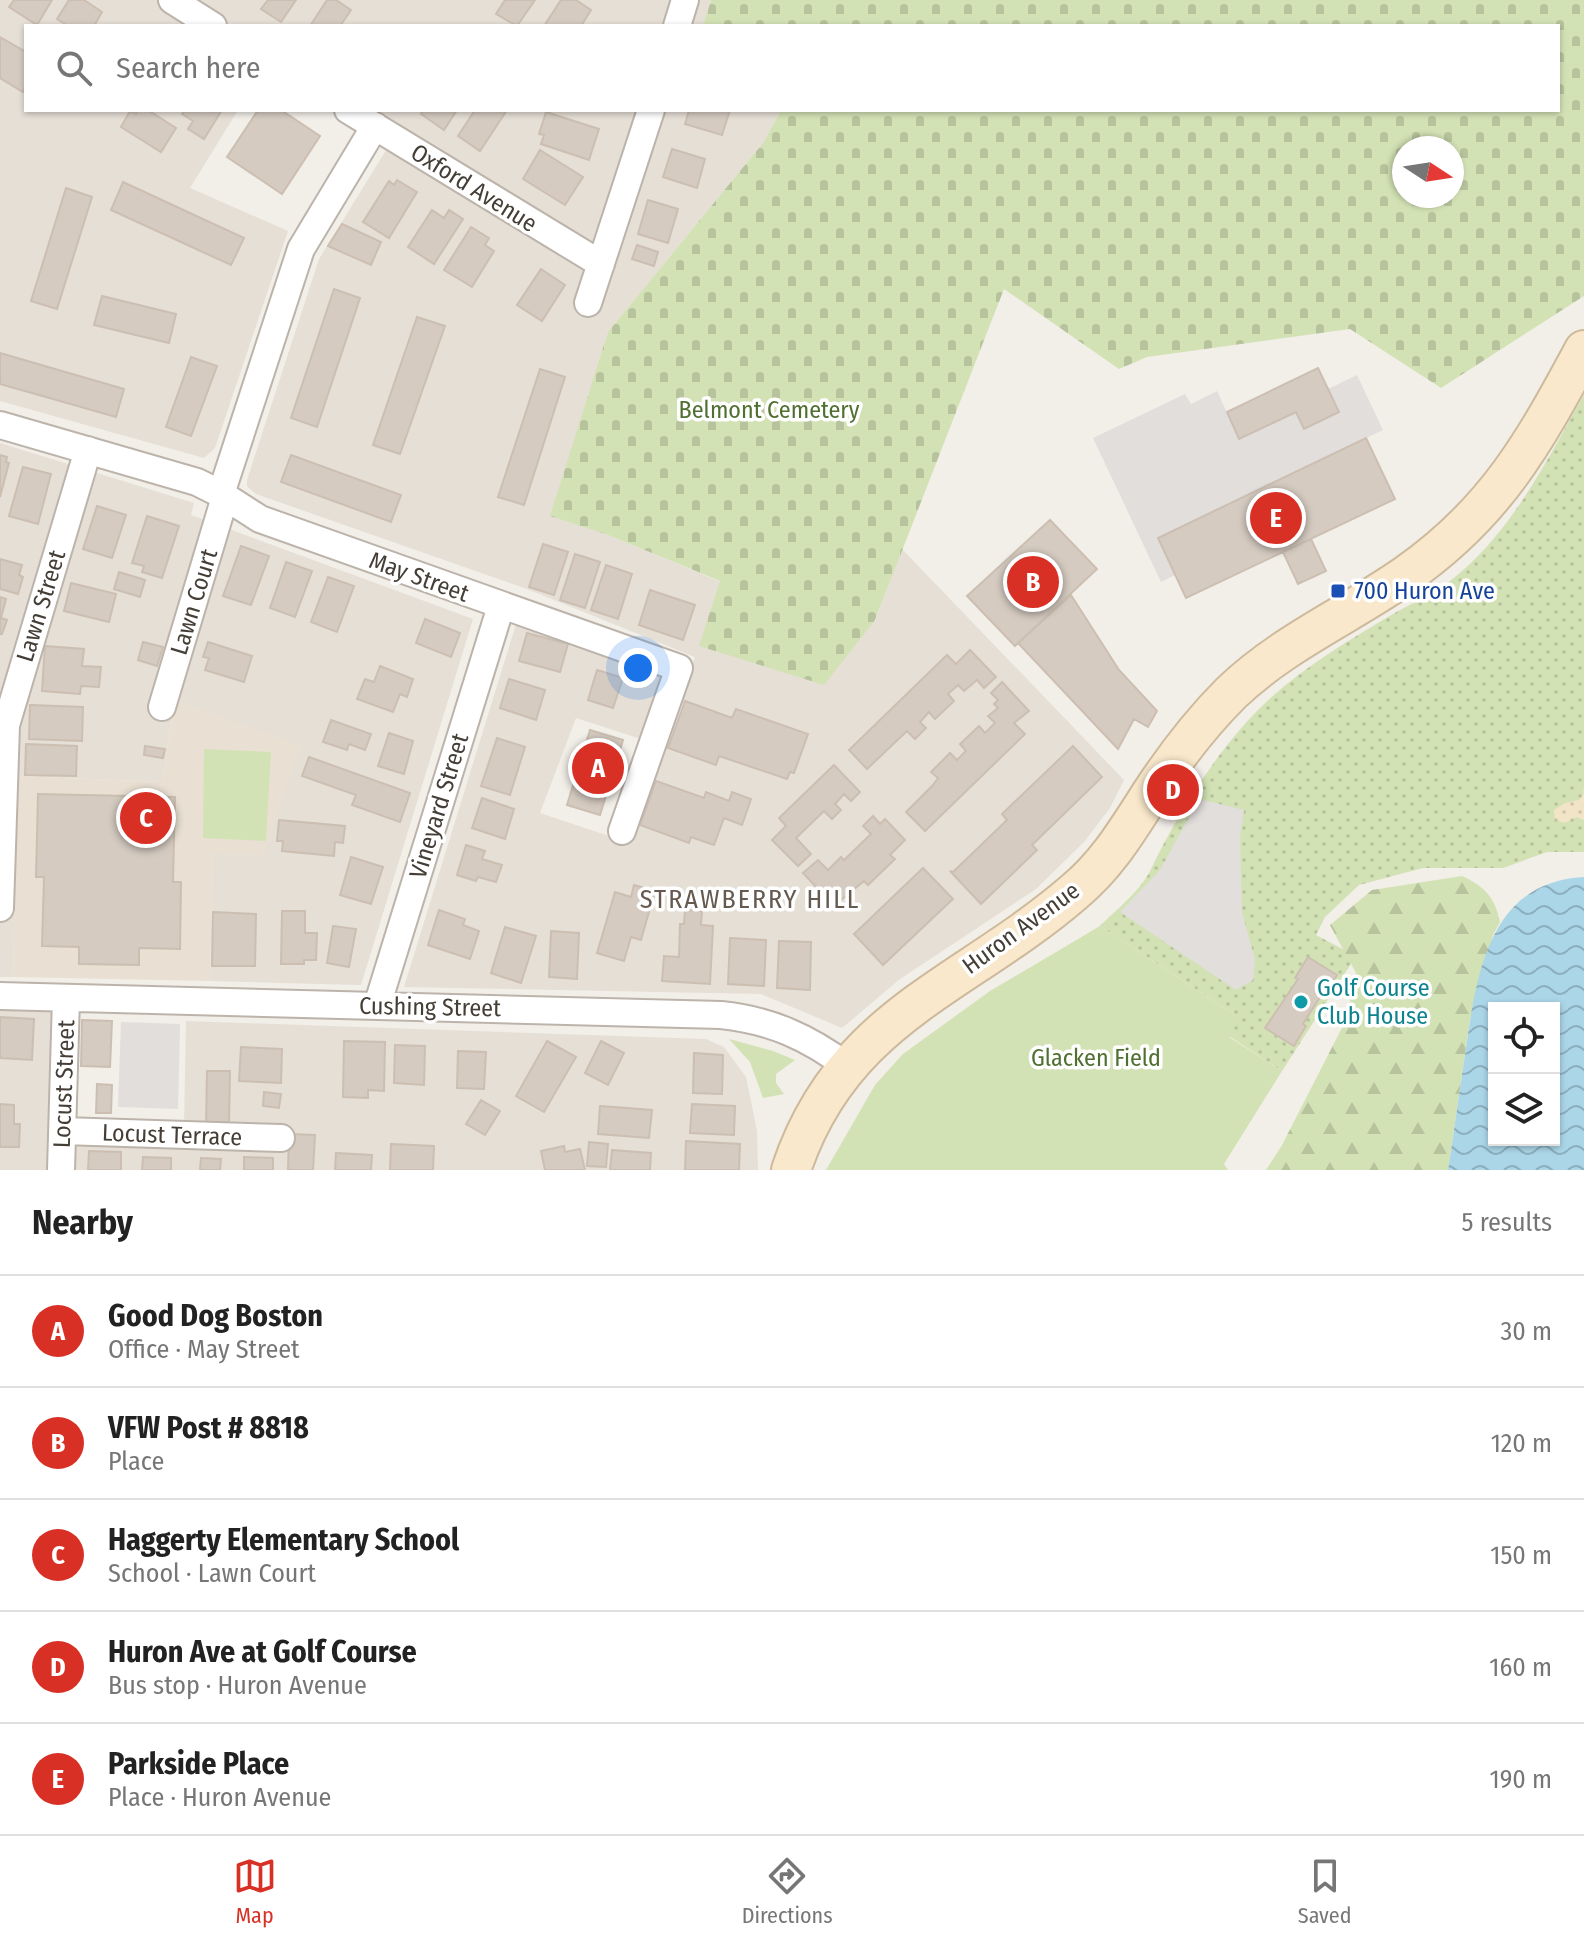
<!DOCTYPE html>
<html lang="en">
<head>
<meta charset="utf-8">
<style>
	body { margin:0; font-family:"Fira Sans Condensed",sans-serif; background:#f2f2f2; color:#222 }
	.controls { position:absolute; right:24px; bottom:24px; display:grid; overflow:hidden; border-radius:0px; box-shadow:0 2px 6px #0004 }
	.controls button { width:72px; height:72px; display:grid; place-items:center; padding:0; border:0; border-bottom:2px solid #e0e0e0; background:#fff; color:#222; font:40px sans-serif }
	.compass { position:absolute; left:1392px; top:136px; width:72px; height:72px; border-radius:50%; background:#fff; box-shadow:0 2px 6px #0004; rotate:102deg }
	.you { position:absolute; left:638px; top:668px; width:28px; height:28px; margin:-20px; border:6px solid #fff; border-radius:50%; background:#1a73e8; box-shadow:0 0 0 12px #1a73e833 }
	.badge { display:grid; place-items:center; width:52px; height:52px; border-radius:50%; background:#d93025; color:#fff; font-size:26px; font-weight:700 }
	.pin { position:absolute; translate:-50% -50%; border:4px solid #fff; box-shadow:0 2px 8px #0006 }
	.list { margin:0; padding:0; list-style:none }
	h2 { display:flex; justify-content:space-between; align-items:center; height:104px; margin:0; padding:0 32px; font-size:34px }
	h2 small { font-size:26px; font-weight:400; color:#767676 }
	.list li { display:grid; grid-template-columns:52px 1fr auto; gap:24px; align-items:center; box-sizing:border-box; height:112px; padding:0 32px; border-top:2px solid #e0e0e0 }
	.list b { display:block; font-size:30px; white-space:nowrap }
	.list p { margin:0; font-size:26px; white-space:nowrap; color:#767676 }
	.list em { font-size:26px; font-style:normal; color:#767676 }
	.icon { flex:none; width:44px; height:44px; fill:none; stroke:currentColor; stroke-width:2; stroke-linecap:round; stroke-linejoin:round }
	.map { position:relative; flex:none; width:1584px; height:1170px; overflow:hidden }
	.search { position:absolute; background:#fff; box-shadow:0 2px 6px #0004; left:24px; right:24px; top:24px; height:88px; display:flex; align-items:center; gap:20px; box-sizing:border-box; padding:0 28px; border-radius:0px; color:#767676; font-size:30px }
	.sheet { height:664px; background:#fff }
	nav { display:flex; justify-content:space-around; align-items:center; box-sizing:border-box; height:112px; border-top:2px solid #e0e0e0; background:#fff; font-size:22px; color:#767676 }
	nav a { display:grid; justify-items:center; gap:4px }
	nav .on { color:#d93025 }
	.map>svg:first-child { display:block }
	.residential { fill:#e5dfd6 }
	.education { fill:#e9e0d3 }
	.grass { fill:url(#grass-dots) }
	.forest { fill:url(#forest-firs) }
	.sand { fill:url(#sand-dots) }
	.cemetery { fill:url(#cemetery-stones); fill-rule:evenodd }
	.green { fill:#d3e2b5 }
	.parking { fill:#e1dedc }
	.water { fill:url(#water-waves); fill-rule:evenodd }
	.building { fill:#d5cbc1; stroke:#ccbfb2; stroke-width:2 }
	.lines { fill:none; stroke-linecap:round; stroke-linejoin:round }
	.street-casing { stroke:#bcb4ab; stroke-width:30 }
	.secondary-casing { stroke:#cdba9c; stroke-width:42 }
	.street { stroke:#fff; stroke-width:26 }
	.secondary { stroke:#f9e8cb; stroke-width:38 }
	.transit-dot { fill:#1a4fb4; stroke:#fff; stroke-width:3 }
	.culture-dot { fill:#0f9aa8; stroke:#fff; stroke-width:3 }
	.labels { text-anchor:middle; dominant-baseline:central; stroke-width:7; stroke-linejoin:round; paint-order:stroke }
	.street-label { font-size:24px; fill:#443e37; stroke:#fff }
	.park-label { font-size:24px; fill:#507031; stroke:#fff }
	.transit-label { font-size:24px; fill:#164399; stroke:#fff; text-anchor:start }
	.culture-label { font-size:24px; fill:#0d838f; stroke:#fff; text-anchor:start }
	.neighbourhood-label { font-size:26px; letter-spacing:2px; fill:#665a50; stroke:#fff }
</style>
</head>
<body>
<div class="map">
<svg width="1584" height="1170" viewBox="0 0 1584 1170">
	<defs>
		<pattern id="grass-dots" width="8" height="8" patternUnits="userSpaceOnUse" patternTransform="scale(2)"><rect width="8" height="8" fill="#d3e2b5"/><path d="M2 2h.1M6 6h.1" fill="none" stroke="#b6c39c" stroke-width="1.8" stroke-linecap="round"/></pattern>
		<pattern id="forest-firs" width="22" height="20" patternUnits="userSpaceOnUse" patternTransform="scale(2)"><rect width="22" height="20" fill="#d3e2b5"/><path d="M5 1l3.5 6h-7zM16 11l3.5 6h-7z" fill="#b6c39c"/></pattern>
		<pattern id="sand-dots" width="8" height="8" patternUnits="userSpaceOnUse" patternTransform="scale(2)"><rect width="8" height="8" fill="#f2e4c7"/><path d="M2 2h.1M6 6h.1" fill="none" stroke="#d1c5ac" stroke-width="1.8" stroke-linecap="round"/></pattern>
		<pattern id="cemetery-stones" width="16" height="16" patternUnits="userSpaceOnUse" patternTransform="scale(2)"><rect width="16" height="16" fill="#d3e2b5"/><path d="M2 7V4a2 2 0 0 1 4 0v3zM10 15v-3a2 2 0 0 1 4 0v3z" fill="#b6c39c"/></pattern>
		<pattern id="water-waves" width="16" height="10" patternUnits="userSpaceOnUse" patternTransform="scale(2)"><rect width="16" height="10" fill="#aad6e8"/><path d="M0 5q4-4 8 0t8 0" fill="none" stroke="#8cafbd"/></pattern>
	</defs>
	<rect width="100%" height="100%" fill="#f2eee8"/>
	<path class="residential" d="M0,0H711L703,26H26V110H238L190,188L288,231L215,448L204,458L0,401Z
		M375,110H781L763,143L608,332L551,516L608,535L721,582L875,621L902,549L1124,780L1110,808L1084,842L1036,889L900,979L842,1028L761,994L404,987L517,621L666,673L641,739L576,718L540,813L627,842L636,818L642,819L653,787L649,781L663,744L670,745L684,704L679,702L695,657L527,589L256,494L247,486V480L319,259L401,126Z
		M0,443L194,503L191,515L473,619L361,985L210,981L213,854L179,702L172,719L162,782L17,776L13,977H0Z
		M0,1010H52L49,1123L184,1127L186,1021L706,1039L724,1047L746,1077L757,1131L758,1170H0Z"/>
	<path class="education" d="M178,702L301,745L263,855L213,854L210,981L13,977L17,776L162,782L172,719Z"/>
	<path class="grass" d="M1584,395V852H1547L1503,868H1423L1359,885L1325,917L1316,935L1356,956L1282,1071L1229,1036L1235,1015L1100,926C1117,909 1142,890 1152,867C1177,815 1216,752 1259,709C1298,670 1346,642 1393,614C1412,603 1433,594 1450,581C1512,533 1546,461 1584,395Z"/>
	<path class="forest" d="M1462,876C1485,887 1495,897 1500,922L1493,935L1470,1020L1448,1170H1266L1281,1147L1346,1020L1356,973L1330,925L1372,890Z"/>
	<path class="sand" d="M1584,787V820L1577,817L1565,823L1555,820L1554,810L1565,803L1579,800L1583,795Z"/>
	<path class="cemetery" d="M711,0H1584V296L1441,388L1350,329L1147,357L1119,369L1004,289L875,620L824,685L699,646L720,581L608,535L550,516L608,332L763,143L781,110H1558V26H703ZM1404,148H1452V196H1404Z"/>
	<path class="green" d="M204,749L271,752L266,841L203,838Z
		M1100,926L1235,1015L1236,1024L1229,1037L1282,1071L1224,1164L1228,1170H826L875,1085L903,1054L990,991Z
		M729,1039L773,1051L795,1060L776,1074V1083L784,1094L763,1098L750,1062Z"/>
	<path class="parking" d="M1357,375L1383,430L1158,538L1175,575L1161,582L1093,438L1185,394L1191,404L1217,391L1239,439L1296,412L1304,428L1338,412L1328,389Z
		M1199,799L1244,810L1240,837L1242,912L1255,960L1253,980L1236,990L1120,912L1160,870Z
		M121,1022L180,1024L178,1109L118,1107Z"/>
	<path class="water" d="M1584,877V1170H1448C1454,1132 1459,1093 1465,1055C1476,978 1487,882 1584,877ZM1494,1008H1554V1140H1494Z"/>
	<path class="building" d="M14,0H52L37,25L9,7Z
		M69,0H84L102,12L94,26H68L57,19Z
		M268,0H296L281,22L261,9Z
		M327,0H336L351,10L340,26H310Z
		M505,0H535L517,26L496,14Z
		M561,0H576L591,10L581,26H544Z
		M0,37L26,52V86L23,92L0,78Z
		M138,110H148L176,128L161,152L121,127L130,111L136,114Z
		M185,110H222L204,139L188,129L193,121L182,114Z
		M258,110H281L320,136L282,194L227,157Z
		M423,110H457L444,130L421,114Z
		M475,110H507L480,151L458,136Z
		M689,110H730L722,135L685,124Z
		M546,112L599,129L589,160L541,144L544,135L539,134Z
		M672,149L705,159L697,188L663,177Z
		M540,150L583,177L565,205L523,179Z
		M397,180L417,192L389,238L363,222L389,181L394,185Z
		M123,182L244,238L231,265L111,210Z
		M66,188L92,197L57,309L31,301Z
		M648,200L678,209L668,243L638,234Z
		M432,210L444,218L449,210L463,219L434,264L408,247Z
		M342,224L381,242L371,265L328,246Z
		M471,227L489,238L485,245L494,251L472,287L444,270Z
		M637,245L658,252L654,266L632,259Z
		M541,269L565,285L542,321L517,305Z
		M334,289L360,298L317,427L291,418Z
		M102,296L176,314L169,343L94,325Z
		M417,317L445,326L400,454L373,445Z
		M0,353L124,389L116,417L0,384Z
		M191,357L217,366L191,436L166,427Z
		M1318,368L1339,412L1304,429L1296,412L1239,439L1227,412Z
		M540,369L565,377L524,505L498,497Z
		M1366,438L1395,499L1186,598L1158,538Z
		M0,455L7,457L6,462L9,463L0,497Z
		M291,455L401,495L391,522L281,482Z
		M23,467L51,474L38,524L9,516Z
		M97,506L126,515L112,558L83,549Z
		M147,516L179,526L162,578L142,572L144,566L132,563Z
		M1050,520L1097,569L1015,646L967,596Z
		M1311,539L1326,571L1298,584L1283,552Z
		M543,544L568,552L554,595L529,587Z
		M241,546L269,556L251,605L223,596Z
		M575,554L600,562L585,608L560,600Z
		M0,559L22,565L19,575L23,577L18,594L0,589Z
		M286,562L312,571L295,617L270,608Z
		M606,565L632,574L618,619L591,610Z
		M119,572L145,580L140,597L114,589Z
		M328,577L354,586L337,632L311,622Z
		M71,583L116,594L109,622L64,611Z
		M650,590L695,605L683,640L639,625Z
		M1071,595L1119,670L1157,711L1148,727L1134,719L1118,749L1018,643Z
		M0,597L6,599L1,618L7,620L2,634H0Z
		M425,619L460,633L451,657L416,643Z
		M527,633L568,644L560,672L519,661Z
		M143,642L163,647L157,666L138,660Z
		M208,642L252,656L244,682L205,670L209,658L203,657Z
		M45,646L84,649L82,666L101,667L99,687L81,686L80,694L42,691Z
		M970,650L996,677L984,688L977,680L964,691L958,685L948,694L954,701L935,719L929,712L920,722L926,728L915,739L907,731L867,769L849,750L947,655L956,664Z
		M380,666L413,679L407,697L400,694L393,712L357,699L365,679L374,682Z
		M597,670L623,678L613,708L588,700Z
		M509,679L545,690L536,720L500,708Z
		M1002,682L1029,711L1014,723L1025,734L925,831L906,812L933,785L938,778L931,772L950,753L957,760L966,751L960,744L979,726L985,733L995,723L988,716L998,708L994,704L998,700L991,693Z
		M685,701L732,718L736,709L808,734L794,773L790,772L787,779L719,756L716,765L668,748Z
		M30,705L83,707L82,741L29,739Z
		M331,720L371,734L365,750L349,744L347,750L323,742Z
		M590,730L623,740L600,815L567,805Z
		M389,733L413,741L404,774L378,766Z
		M497,738L525,747L510,795L481,786Z
		M26,744L77,746L76,776L25,775Z
		M145,746L165,749L163,758L144,755Z
		M1073,746L1102,777L1032,845L1037,850L981,904L950,871L953,872L1007,820L1002,814Z
		M309,757L410,793L400,822L352,805L356,795L302,776Z
		M834,765L860,792L851,801L844,794L835,804L841,810L832,819L824,811L796,838L811,854L798,866L772,840L786,826L779,818Z
		M656,781L704,798L706,792L729,801L732,792L751,799L742,825L724,818L714,845L691,837L689,843L640,825Z
		M38,794L175,797L173,882H181L180,949L139,948V965L79,964V947L42,946L44,877H36Z
		M482,798L514,809L505,839L472,828Z
		M873,816L880,824L885,819L905,840L890,855L895,859L868,885L864,881L834,906L803,873L818,860L828,870L841,857L844,860L871,834L863,826Z
		M279,820L345,826L343,843L335,842L334,856L282,851L283,841H277Z
		M466,845L485,851L482,859L502,865L496,882L478,877L476,881L457,875Z
		M351,857L383,867L371,904L340,895Z
		M923,868L953,899L883,965L854,934Z
		M634,885L655,891L641,940L631,937L624,961L597,953L615,892L631,897Z
		M439,910L465,919L463,925L479,931L470,959L428,945Z
		M685,910L702,911L701,925L713,926L710,984L662,981L664,956L679,957L680,924H684Z
		M282,911H305V933H317L316,960H304V964H281Z
		M213,912L256,914L255,966H212Z
		M333,926L356,929L349,967L327,963Z
		M505,927L536,936L521,983L491,973Z
		M551,931L579,933L577,979L549,977Z
		M730,938L766,940L764,986L728,984Z
		M779,941L811,942L810,990L777,988Z
		M1308,957L1337,975L1325,996L1322,994L1303,1024L1306,1026L1294,1046L1265,1028L1298,979L1295,978Z
		M0,1017L34,1019L32,1060L0,1058Z
		M82,1020L112,1021L110,1067L81,1066Z
		M344,1041L385,1042L384,1091L368,1090V1098L343,1097Z
		M547,1041L576,1057L544,1112L516,1096Z
		M601,1041L624,1053L608,1085L585,1073Z
		M395,1045L425,1046L424,1085L394,1083Z
		M241,1047L282,1049L281,1083L239,1081Z
		M458,1051L486,1052L484,1089L457,1088Z
		M694,1053L723,1055L722,1094L693,1093Z
		M207,1071H230L229,1126H206Z
		M97,1084L112,1085L111,1113H96Z
		M264,1092L281,1094L279,1108L263,1106Z
		M481,1100L500,1111L485,1135L466,1124Z
		M0,1104L14,1105V1124H20L19,1147H0Z
		M692,1104L735,1106L734,1135L690,1133Z
		M600,1106L652,1110L649,1138L598,1134Z
		M289,1134L315,1135L313,1170H288Z
		M686,1141L740,1144L739,1170H685Z
		M589,1142L608,1144L606,1167L587,1166Z
		M391,1144L434,1146L433,1170H390Z
		M564,1146L565,1152L580,1149L585,1170H545L541,1151Z
		M612,1150L651,1153L650,1170H610Z
		M89,1151L121,1152V1170H88Z
		M336,1153L372,1155L371,1170H335Z
		M143,1157L171,1158V1170H142Z
		M244,1157L273,1158V1170H244Z
		M201,1158L221,1159L220,1170H200Z"/>
	<g class="lines">
		<g class="street-casing">
			<path id="street" d="M172,0L213,26
				M677,26L685,0
				M348,110L601,264
				M588,303L651,110
				M0,425L197,482L221,494L260,519L679,668L622,831
				M221,494L301,249L375,126
				M162,707L225,497
				M0,908L6,725L88,450
				M0,996L721,1015C770,1020 808,1037 848,1067
				M377,1006L501,606
				M63,1131L281,1138
				M61,1170L66,998"/>
		</g>
		<g class="secondary-casing">
			<path id="secondary" d="M791,1170C842,1016 964,987 1074,892C1108,864 1128,829 1152,792C1175,757 1201,723 1231,693C1283,643 1347,616 1406,575C1495,513 1534,443 1584,350"/>
		</g>
		<use href="#street" class="street"/>
		<use href="#secondary" class="secondary"/>
	</g>
	<rect class="transit-dot" x="1330" y="583" width="16" height="16" rx="4"/>
	<circle class="culture-dot" cx="1301" cy="1002" r="8"/>
	<g class="labels">
		<g class="street-label">
			<text transform="translate(474 188) rotate(32)">Oxford Avenue</text>
			<text transform="translate(419 577) rotate(20)">May Street</text>
			<text transform="translate(194 602) rotate(-73)">Lawn Court</text>
			<text transform="translate(41 606) rotate(-73)">Lawn Street</text>
			<text transform="translate(439 806) rotate(-73)">Vineyard Street</text>
			<text transform="translate(1021 928) rotate(-36)">Huron Avenue</text>
			<text transform="translate(430 1007) rotate(1)">Cushing Street</text>
			<text transform="translate(64 1084) rotate(-88)">Locust Street</text>
			<text transform="translate(172 1135) rotate(2)">Locust Terrace</text>
		</g>
		<g class="park-label">
			<text x="769" y="410">Belmont Cemetery</text>
			<text x="1096" y="1058">Glacken Field</text>
		</g>
		<g class="transit-label">
			<text x="1354" y="591">700 Huron Ave</text>
		</g>
		<g class="culture-label">
			<text x="1317" y="988">Golf Course<tspan x="1317" dy="28">Club House</tspan></text>
		</g>
		<g class="neighbourhood-label">
			<text x="750" y="899">STRAWBERRY HILL</text>
		</g>
	</g>
</svg>
<div class="controls">
<button><svg class="icon" aria-label="locate" viewBox="0 0 24 24"><circle cx="12" cy="12" r="6"/><path d="M12 2v4M12 18v4M2 12h4M18 12h4"/></svg></button>
<button><svg class="icon" aria-label="layers" viewBox="0 0 24 24"><path d="M12 4l9 5-9 5-9-5zM3 14l9 5 9-5"/></svg></button>
</div>
<svg class="compass" viewBox="-18 -18 36 36"><path d="M0-13l5 13h-10z" fill="#e53935"/><path d="M0 13l5-13h-10z" fill="#767676"/></svg>
<div class="you"></div>
<div class="pin badge" style="left:598px;top:768px">A</div>
<div class="pin badge" style="left:1033px;top:582px">B</div>
<div class="pin badge" style="left:146px;top:818px">C</div>
<div class="pin badge" style="left:1173px;top:790px">D</div>
<div class="pin badge" style="left:1276px;top:518px">E</div>
<div class="search"><svg class="icon" aria-label="search" viewBox="0 0 24 24"><circle cx="10" cy="10" r="6"/><path d="M15 15l6 6"/></svg>Search here</div>
</div>
<section class="sheet">
<h2>Nearby<small>5 results</small></h2>
<ul class="list">
<li><span class="badge">A</span><div><b>Good Dog Boston</b><p>Office · May Street</p></div><em>30 m</em></li>
<li><span class="badge">B</span><div><b>VFW Post # 8818</b><p>Place</p></div><em>120 m</em></li>
<li><span class="badge">C</span><div><b>Haggerty Elementary School</b><p>School · Lawn Court</p></div><em>150 m</em></li>
<li><span class="badge">D</span><div><b>Huron Ave at Golf Course</b><p>Bus stop · Huron Avenue</p></div><em>160 m</em></li>
<li><span class="badge">E</span><div><b>Parkside Place</b><p>Place · Huron Avenue</p></div><em>190 m</em></li>
</ul>
</section>
<nav>
<a class="on"><svg class="icon" aria-label="map" viewBox="0 0 24 24"><path d="M3 6l6-2 6 2 6-2v14l-6 2-6-2-6 2zM9 4v14M15 6v14"/></svg>Map</a>
<a><svg class="icon" aria-label="directions" viewBox="0 0 24 24"><path d="M12 3l9 9-9 9-9-9zM9 14v-3h6M13 9l2 2-2 2"/></svg>Directions</a>
<a><svg class="icon" aria-label="saved" viewBox="0 0 24 24"><path d="M7 4h10v16l-5-4-5 4z"/></svg>Saved</a>
</nav>
</body>
</html>
